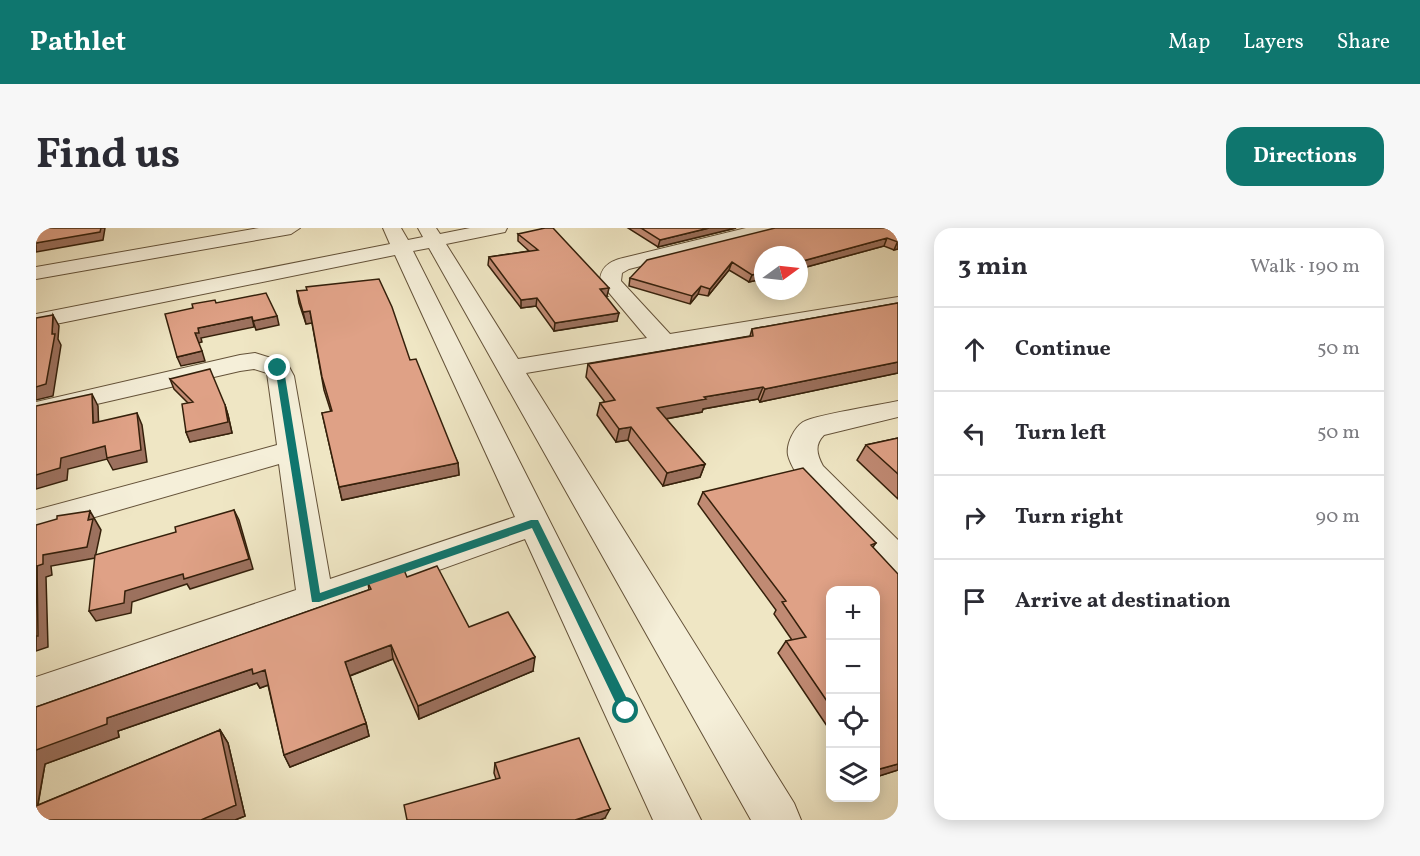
<!DOCTYPE html>
<html lang="en">
<head>
<meta charset="utf-8">
<style>
	body { margin:0; font-family:Vollkorn,serif; background:#f7f7f7; color:#2b2b33 }
	.controls { position:absolute; right:18px; bottom:18px; display:grid; overflow:hidden; border-radius:12px; box-shadow:0 3px 15px #0003 }
	.controls button { width:54px; height:54px; display:grid; place-items:center; padding:0; border:0; border-bottom:2px solid #e1e1e2; background:#fff; color:#2b2b33; font:30px sans-serif }
	.compass { position:absolute; left:718px; top:18px; width:54px; height:54px; border-radius:50%; background:#fff; box-shadow:0 3px 15px #0003; rotate:75deg }
	.stop { position:absolute; width:18px; height:18px; margin:-14px; border:4px solid #0f766e; border-radius:50%; background:#fff }
	.stop.end { background:#0f766e; border-color:#fff; box-shadow:0 2px 6px #0008 }
	.list { margin:0; padding:0; list-style:none }
	h2 { display:flex; justify-content:space-between; align-items:center; height:78px; margin:0; padding:0 24px; font-size:26px }
	h2 small { font-size:20px; font-weight:400; color:#7c7c81 }
	.list li { display:grid; grid-template-columns:39px 1fr auto; gap:18px; align-items:center; box-sizing:border-box; height:84px; padding:0 24px; border-top:2px solid #e1e1e2 }
	.list b { display:block; font-size:22px; white-space:nowrap }
	.list em { font-size:20px; font-style:normal; color:#7c7c81 }
	.icon { flex:none; width:33px; height:33px; fill:none; stroke:currentColor; stroke-width:2; stroke-linecap:round; stroke-linejoin:round }
	.map { position:relative; flex:none; width:862px; height:592px; overflow:hidden; border-radius:18px }
	header { display:flex; align-items:center; gap:36px; box-sizing:border-box; height:84px; padding:0 30px; background:#0f766e; color:#fff }
	header strong { font-size:28px }
	nav { display:flex; gap:33px; margin-inline-start:auto; font-size:21px }
	.intro { display:flex; align-items:center; justify-content:space-between; box-sizing:border-box; height:144px; padding:0 36px }
	h1 { margin:0; font-size:42px }
	.button { padding:15px 27px; border-radius:18px; background:#0f766e; color:#fff; font-size:21px; font-weight:700 }
	main { display:flex; gap:36px; padding:0 36px }
	aside { flex:1; background:#fff; border-radius:18px; box-shadow:0 3px 15px #0003 }
	.map>svg:first-child { display:block }
	.lines { fill:none; stroke-linecap:round; stroke-linejoin:round }
	.minor-casing { stroke:#645239; stroke-width:2 }
	.minor { fill:#f5efd9; fill-rule:evenodd }
	.wall { fill:#c08a73; stroke:#35200b; stroke-width:1.5 }
	.shaded-wall { fill:#9c715e; stroke:#35200b; stroke-width:1.5 }
	.building { fill:#dfa186; stroke:#35200b; stroke-width:1.5 }
	.route { fill:#0f766e }
</style>
</head>
<body>
<header>
<strong>Pathlet</strong>
<nav><a>Map</a><a>Layers</a><a>Share</a></nav>
</header>
<div class="intro"><h1>Find us</h1><a class="button">Directions</a></div>
<main>
<div class="map">
<svg width="862" height="592" viewBox="0 0 862 592">
	<rect width="100%" height="100%" fill="#efe6c4"/>
	<filter id="stains"><feTurbulence type="fractalNoise" baseFrequency=".00333" numOctaves="4"/><feColorMatrix values="0 0 0 0 .2 0 0 0 0 .09 0 0 0 0 .02 0 0 0 .5 -.17"/></filter>
	<radialGradient id="worn" r=".72"><stop offset=".6" stop-color="#630" stop-opacity="0"/><stop offset="1" stop-color="#630" stop-opacity=".3"/></radialGradient>
	<g class="lines">
		<g class="minor-casing">
			<path id="minor" d="M223,0H264L255,6L0,51V39Z
				M347,0H365L372,12L387,9L382,0H400L404,6L434,0H471L469,4L410,16L482,131L611,110L564,54C564,39 574,33 587,30L710,0H742L740,4L593,41L586,45L585,53L634,106L862,69V83L490,145L758,575L765,592H715L393,20L377,23L665,592H617L489,311L0,487V449L260,362L243,236L0,306V282L241,217L231,145L218,141L204,143L0,190V174L204,127L219,125L251,135L258,148L294,351L479,289L359,27L0,100V86L354,16Z
				M862,173V189L788,207C778,217 781,227 787,238L862,312V347L850,344C826,318 759,258 752,227C750,216 758,200 767,194C779,187 844,177 862,173Z"/>
		</g>
		<use href="#minor" class="minor"/>
	</g>
	<path class="wall" d="M592,0H700L622,19Z
		M862,0V21L858,22L848,18L763,41V27H727V51L713,54L693,42L672,68L662,66L654,76L593,58L594,50Z
		M482,6L571,68H569L581,93L518,103L500,78L485,80L452,37L453,29L493,23L482,13Z
		M261,63L374,132L422,235L423,247L306,272L286,185L295,184L288,162L276,95L270,96L263,75Z
		M862,75V145L724,174L722,171L667,181L666,184L630,191L669,236L664,249L627,258L592,212L580,214L561,187L564,175L569,174L550,149L552,136L714,108L716,101Z
		M134,151L189,177L192,187L196,205L154,214L150,204L152,175L138,161Z
		M862,210V271L821,232L830,217Z
		M667,264L840,315L837,319L862,542L840,549V363H795V504L742,425L750,413L756,412L738,386L740,382L662,276Z
		M371,349L433,399L497,443L383,491L357,431L314,448L330,495L333,508L254,539L248,527L232,457L224,460L221,455L82,503L83,509L9,536L2,577L184,502L192,515L209,588L199,592H0V479L333,362L332,355Z
		M459,535L569,590L564,592H371L460,551L458,545Z"/>
	<path class="shaded-wall" d="M65,0H69L67,12L0,24V15Z
		M673,0H700L622,19L624,12Z
		M851,10L848,18L763,41V34Z
		M862,14V21L858,22L861,15Z
		M696,34L693,42L672,68L674,61Z
		M727,44V51L713,54L716,47Z
		M665,58L662,66L654,76L656,68Z
		M573,60L571,68L562,70L564,61Z
		M501,70L500,78L485,80V72Z
		M274,83L276,95L270,96L267,84Z
		M583,85L581,93L518,103L519,95Z
		M17,87L23,98L22,111L25,117L17,168L0,172V159L16,106Z
		M241,88L243,97L220,102L217,93Z
		M216,89L218,99L165,110L166,114L162,115L159,105L162,100Z
		M166,123L169,133L145,138L141,129Z
		M862,134V145L724,174L729,161Z
		M727,159L722,171L667,181L666,184L618,193L621,180L668,169Z
		M56,166L62,178L63,207L57,195Z
		M189,177L192,187L196,205L154,214L150,204Z
		M101,185L106,197L111,234L77,242L71,231L32,241L31,252L0,261V247L25,230Z
		M595,199L592,212L580,214L583,201Z
		M422,235L423,247L306,272L303,259Z
		M669,236L664,249L627,258L631,245Z
		M198,282L203,292L217,341L154,361L151,356L96,374L95,385L60,393L53,383L89,363Z
		M54,283L65,302L59,330L15,338L16,347L10,349L12,419L0,423L1,338L7,327L52,292Z
		M355,417L357,431L313,448L309,434Z
		M499,429L497,443L383,491L382,478Z
		M216,441L229,442L235,456L224,460L221,455L82,503L83,509L9,536L0,586V522L71,490Z
		M330,495L333,508L254,539L248,527Z
		M184,502L192,515L209,588L199,592H165Z
		M862,536V542L840,549V542Z
		M574,581L569,590L564,592H539Z"/>
	<path class="building" d="M0,0H65L64,4L0,15Z
		M509,0H517L573,60L564,61L583,85L519,95L501,70L485,72L453,29L502,22L482,6Z
		M605,0H673L624,12Z
		M739,0H862V14L851,10L763,34V27H727V44L716,47L696,34L674,61L665,58L656,68L594,50L611,32Z
		M343,51L356,79L374,132L380,131L422,235L303,259L286,185L296,183L286,149L274,83L267,84L261,63L271,62L270,59Z
		M230,65L241,88L217,93L216,89L162,100L163,105H159L166,123L141,129L129,86L157,80L156,76L179,72L180,75Z
		M862,75V134L729,161L727,159L668,169L670,171L621,180L669,236L631,245L595,199L583,201L564,175L579,172L552,136L717,108L716,101Z
		M17,87L16,106H19L10,156L0,159V90Z
		M174,141L189,177L192,194L150,204L146,176L157,174L134,151Z
		M56,166L57,195L101,185L105,222L71,230L69,218L25,230L24,240L0,247V178Z
		M862,210V246L830,217Z
		M767,240L840,315L835,317L862,346V536L840,542V363H795V479L750,413L770,409L746,374L750,373L667,264Z
		M198,282L213,331L148,351L147,346L89,363L88,375L53,383L59,327L140,304L139,299Z
		M54,283L52,292L57,291L51,319L7,327V336L1,338L2,408H0V297L21,291V288Z
		M401,338L433,399L472,384L499,429L382,478L355,417L309,434L330,495L248,527L229,442L217,446L216,441L71,490V496L0,522V479L335,361L332,355L368,342L371,349Z
		M184,502L200,577L165,592H0V578Z
		M543,510L574,581L539,592H371L368,577L464,550L459,535Z"/>
	<path class="route" d="M239,139H244L249,148L284,365L495,292H502L595,479V488H586L496,300L283,374H276Z"/>
	<rect width="100%" height="100%" filter="url(#stains)"/>
	<rect width="100%" height="100%" fill="url(#worn)"/>
</svg>
<div class="controls">
<button>+</button>
<button>−</button>
<button><svg class="icon" aria-label="locate" viewBox="0 0 24 24"><circle cx="12" cy="12" r="6"/><path d="M12 2v4M12 18v4M2 12h4M18 12h4"/></svg></button>
<button><svg class="icon" aria-label="layers" viewBox="0 0 24 24"><path d="M12 4l9 5-9 5-9-5zM3 14l9 5 9-5"/></svg></button>
</div>
<svg class="compass" viewBox="-18 -18 36 36"><path d="M0-13l5 13h-10z" fill="#e53935"/><path d="M0 13l5-13h-10z" fill="#7c7c81"/></svg>
<div class="stop" style="left:590px;top:483px"></div>
<div class="stop end" style="left:242px;top:140px"></div>
</div>
<aside>
<h2>3 min<small>Walk · 190 m</small></h2>
<ul class="list">
<li><svg class="icon" aria-label="ahead" viewBox="0 0 24 24"><path d="M12 20V5M6 11l6-6 6 6"/></svg><div><b>Continue</b></div><em>50 m</em></li>
<li><svg class="icon" aria-label="left" viewBox="0 0 24 24"><path d="M17 20v-9H6M10 6l-5 5 5 5"/></svg><div><b>Turn left</b></div><em>50 m</em></li>
<li><svg class="icon" aria-label="right" viewBox="0 0 24 24"><path d="M7 20v-9h11M14 6l5 5-5 5"/></svg><div><b>Turn right</b></div><em>90 m</em></li>
<li><svg class="icon" aria-label="arrive" viewBox="0 0 24 24"><path d="M6 21V4h12l-3 4 3 4H6"/></svg><div><b>Arrive at destination</b></div></li>
</ul>
</aside>
</main>
</body>
</html>
